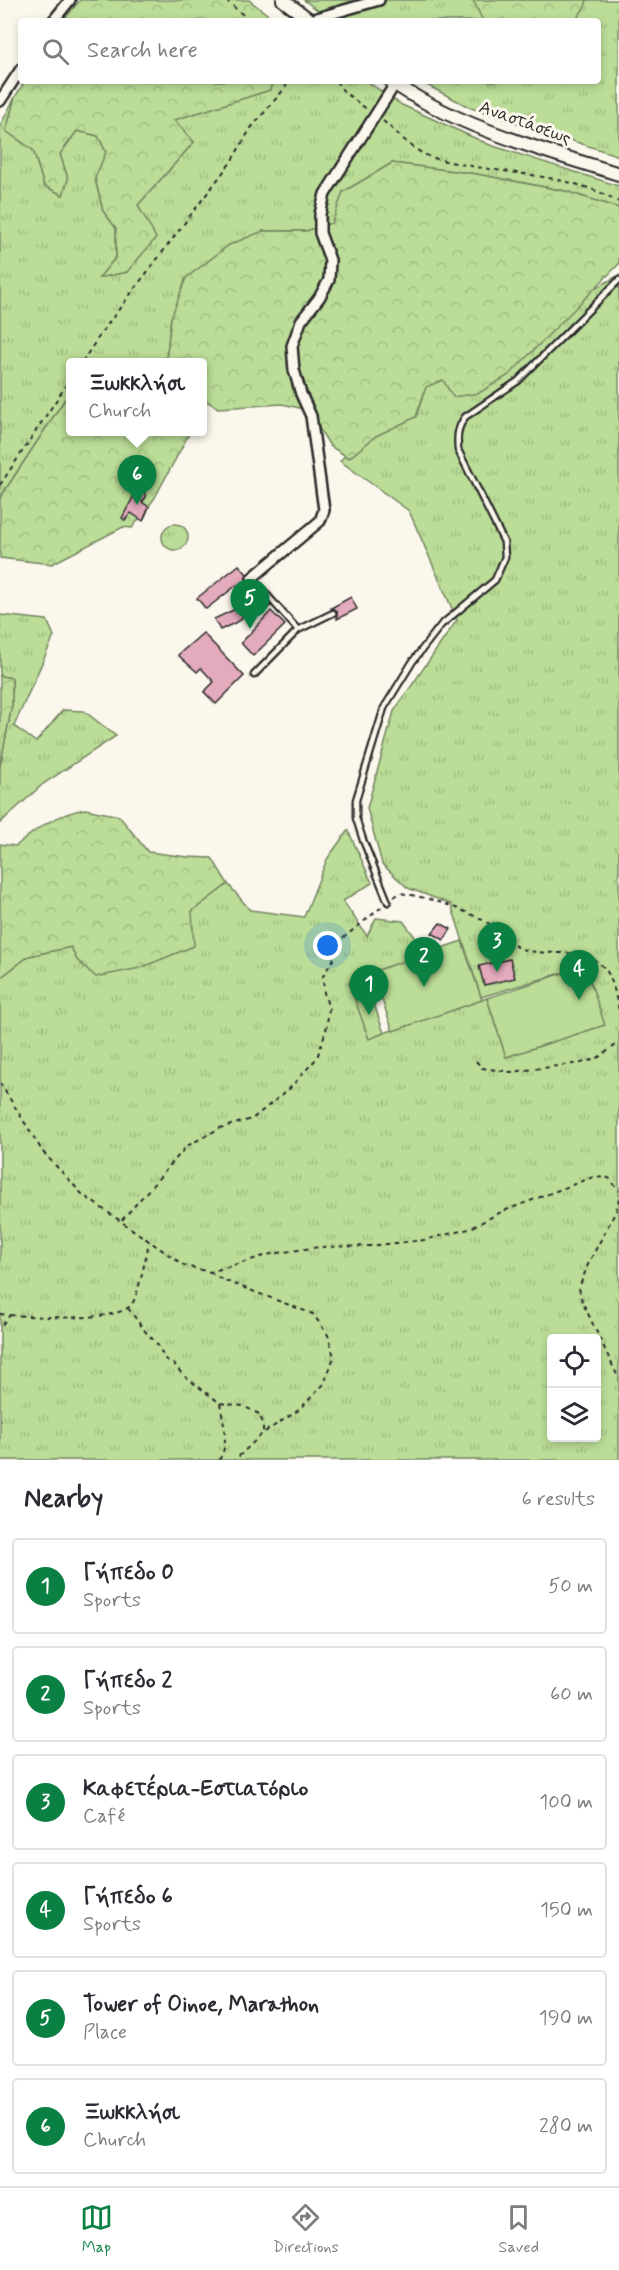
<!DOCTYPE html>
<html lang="en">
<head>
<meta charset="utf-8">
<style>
	body { margin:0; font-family:Mynerve,sans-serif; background:#f2f2f3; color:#2b2b33 }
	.controls { position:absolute; right:18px; bottom:18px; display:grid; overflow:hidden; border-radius:6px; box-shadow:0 3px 9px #0003 }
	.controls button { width:54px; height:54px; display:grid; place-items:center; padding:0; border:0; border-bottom:2px solid #e1e1e2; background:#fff; color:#2b2b33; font:30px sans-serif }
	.you { position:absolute; left:328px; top:946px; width:21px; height:21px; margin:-15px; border:4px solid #fff; border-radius:50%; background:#1a73e8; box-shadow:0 0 0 9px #1a73e833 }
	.badge { display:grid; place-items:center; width:39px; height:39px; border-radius:50%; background:#0b8043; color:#fff; font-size:20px; font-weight:700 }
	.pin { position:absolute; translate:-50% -50px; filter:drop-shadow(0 2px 3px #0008) }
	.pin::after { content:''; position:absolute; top:32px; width:21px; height:18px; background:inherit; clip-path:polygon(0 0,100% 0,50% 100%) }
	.popup { position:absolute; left:66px; top:358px; width:141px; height:78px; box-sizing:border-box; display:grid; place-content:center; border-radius:6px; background:#fff; filter:drop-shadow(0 2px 4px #0005); font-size:20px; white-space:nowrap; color:#7c7c81 }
	.popup b { font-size:22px; color:#2b2b33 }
	.popup::after { content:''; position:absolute; left:50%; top:100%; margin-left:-12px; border:12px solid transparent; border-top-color:#fff }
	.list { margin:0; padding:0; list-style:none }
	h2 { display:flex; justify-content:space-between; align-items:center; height:78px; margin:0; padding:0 24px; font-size:26px }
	h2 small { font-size:20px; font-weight:400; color:#7c7c81 }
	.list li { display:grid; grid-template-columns:39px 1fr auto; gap:18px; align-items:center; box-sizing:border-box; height:96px; margin:0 12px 12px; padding:0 12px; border:2px solid #e1e1e2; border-radius:6px }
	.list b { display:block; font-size:22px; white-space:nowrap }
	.list p { margin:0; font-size:20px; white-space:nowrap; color:#7c7c81 }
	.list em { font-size:20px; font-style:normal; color:#7c7c81 }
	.icon { flex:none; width:33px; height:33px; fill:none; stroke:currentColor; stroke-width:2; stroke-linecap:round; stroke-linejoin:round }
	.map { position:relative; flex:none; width:619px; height:1460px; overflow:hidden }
	.search { position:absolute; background:#fff; box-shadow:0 3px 9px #0003; left:18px; right:18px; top:18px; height:66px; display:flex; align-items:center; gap:15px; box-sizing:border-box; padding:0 21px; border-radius:6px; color:#7c7c81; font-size:22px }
	.sheet { height:726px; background:#fff }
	nav { display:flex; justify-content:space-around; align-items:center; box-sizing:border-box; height:84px; border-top:2px solid #e1e1e2; background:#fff; font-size:16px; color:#7c7c81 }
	nav a { display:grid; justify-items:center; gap:3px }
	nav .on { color:#0b8043 }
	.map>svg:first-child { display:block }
	.grass { fill:url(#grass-tufts); stroke:#738461; stroke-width:1.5; fill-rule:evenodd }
	.forest { fill:url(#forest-crowns); stroke:#738461; stroke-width:1.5 }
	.green { fill:#bbdd97; stroke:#738461; stroke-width:1.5 }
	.building { fill:#e4abbd; stroke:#2b2b2b; stroke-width:1.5 }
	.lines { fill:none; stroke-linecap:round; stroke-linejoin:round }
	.service-casing { stroke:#2b2b2b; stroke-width:9 }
	.minor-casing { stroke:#2b2b2b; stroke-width:14 }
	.tertiary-casing { stroke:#2b2b2b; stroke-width:16 }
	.path { stroke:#2b2b2b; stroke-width:2; stroke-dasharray:4.5 4.5; stroke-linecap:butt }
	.service { stroke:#fbf7ec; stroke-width:4.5 }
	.minor { stroke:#fbf7ec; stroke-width:9 }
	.tertiary { stroke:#fbf7ec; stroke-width:12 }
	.labels { text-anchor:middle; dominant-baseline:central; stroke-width:6; stroke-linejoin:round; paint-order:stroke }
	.street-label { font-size:18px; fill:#2b2b2b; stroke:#fbf7ec }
</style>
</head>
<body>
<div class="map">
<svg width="619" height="1460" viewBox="0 0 619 1460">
	<defs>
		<pattern id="grass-tufts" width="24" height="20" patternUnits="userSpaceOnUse" patternTransform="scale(1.5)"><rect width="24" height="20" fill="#bbdd97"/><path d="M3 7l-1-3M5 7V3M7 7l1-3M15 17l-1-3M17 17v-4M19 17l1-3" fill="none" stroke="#a1be82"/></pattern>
		<pattern id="forest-crowns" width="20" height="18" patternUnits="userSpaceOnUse" patternTransform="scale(1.5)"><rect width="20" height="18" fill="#bbdd97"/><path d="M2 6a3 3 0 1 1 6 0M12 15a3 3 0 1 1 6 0" fill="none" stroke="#a1be82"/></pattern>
	</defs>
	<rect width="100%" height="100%" fill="#fbf7ec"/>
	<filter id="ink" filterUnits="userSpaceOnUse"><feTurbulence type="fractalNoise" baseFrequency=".0167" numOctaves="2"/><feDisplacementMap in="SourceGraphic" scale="12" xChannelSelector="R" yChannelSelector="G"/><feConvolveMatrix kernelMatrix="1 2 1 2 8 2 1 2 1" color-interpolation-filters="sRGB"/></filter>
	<g filter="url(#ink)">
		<path class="grass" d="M304,0H619V156L471,108L419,81H598V21H332Z
			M272,81H366L402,105L490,145L619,186V208L565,191L477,174L392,163L343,192L333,223L306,231H263L171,318L166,362H71V390L0,498V126L15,97L6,131L33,150L44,186L63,195L68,179L60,154L77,131L99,136L106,153L95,179L103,211L116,228V257L100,277L127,272L138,205L194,142L174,120L270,90Z
			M619,275V1460H0V978L29,956L71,947L77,960L192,911L228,884L250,910L304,917L327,859L348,830L372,883L343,901L367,936L376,918L403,921L418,941L416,957L349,983L369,1038L487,998L506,1057L604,1025L585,966L481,997L451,904L408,888L382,864L367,808L394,711L457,620L409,511L340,461L398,400ZM552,1338H596V1438H552Z
			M162 537a13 13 0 1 1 26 0a13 13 0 1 1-26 0Z
			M0,615L47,620L54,636L14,726L36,742L63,710L84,711L116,736L43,784L0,823V766L12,705V678L0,676Z"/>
		<path class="forest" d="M80,0H249L276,21H63Z
			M473,0H587L585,7L575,21H483Z
			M25,81H272L270,90L174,120L194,142L138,205L156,238L127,272L99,278L116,257V228L103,211L95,178L106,152L98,136L77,131L60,154L68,179L63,195L44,186L33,150L6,131L15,97Z
			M392,163L477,174L565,191L619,208V264L509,375L479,393L453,397L443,380L426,387L416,417L376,436L349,458L330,446L308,410L282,404L218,408L203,399V362H166L171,318L186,278L229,245L263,231H306L332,223L343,192Z
			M71,390V432H190L154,499L132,528L123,527L52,564L0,558V498Z
			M0,676L12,678V705L0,766Z
			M85,809L119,816L148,852L188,857L212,858L228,884L192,911L194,946L140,968L96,977L77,960L71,947L29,956L0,978V844L16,846C37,828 57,814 85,809Z"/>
		<path class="green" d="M462,941L482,1000L393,1031L372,972Z
			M585,966L605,1025L506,1057L487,998Z
			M365,978L384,1033L369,1039L349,983Z"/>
		<path class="building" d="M137,490L145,493L146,497L142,502L149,507L143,521L131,513L125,520L122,518Z
			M239,565L247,574V582L252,585L271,606L259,612L237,585L206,609L197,598Z
			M351,597L357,609L337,619V611L331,608Z
			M246,604L241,620L220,630L214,619Z
			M271,611L285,625L253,656L241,643Z
			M203,633L244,676L216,704L204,692L214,682L201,668L197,672L178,655Z
			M440,923L451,929L444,940L432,933Z
			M510,959L515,978L484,985L479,966Z"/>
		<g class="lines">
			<g class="service-casing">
				<path id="service" d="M252,578L298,630L333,613
					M254,675L298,630
					M388,902L363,840L356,818V800L384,708L413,661L441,625L495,580L505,557L504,542L458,450C457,436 457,429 465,417L518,381L619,280"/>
			</g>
			<g class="minor-casing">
				<path id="minor" d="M310,20L379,0
					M53,21L70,0
					M0,101L21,69
					M252,578L320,521L324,510L311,416L301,394L294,370L292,346L301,321L319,298L329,280L330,260L320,233V214L325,194L395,84"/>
			</g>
			<g class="tertiary-casing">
				<path id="tertiary" d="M283,0L311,21
					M391,81C454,126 546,151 619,174"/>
			</g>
			<path class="path" d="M226,0L250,21
				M336,81L344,92L368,110
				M383,121C396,131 410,148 426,155C440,161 456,163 471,166C520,175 575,176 619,202
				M82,362L104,329L231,162L251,128L285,88L288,81
				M0,485L71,378
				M394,897L400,893C433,898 471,911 499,930C506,935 511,945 519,948C545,958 577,946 600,964C613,973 615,996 619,1010
				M476,1061L482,1068L511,1072L581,1063L596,1059L619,1043
				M0,1083L43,1152L83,1195L185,1266L210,1272L271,1254L319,1247L370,1246L424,1240L469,1229L501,1212L593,1177L609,1178L619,1191
				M619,1198L616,1211L589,1262L579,1288L582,1301L619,1379
				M122,1220L187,1146L220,1128L252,1119L289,1089L317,1058L326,1030L329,1009L324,993L323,976L333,960L337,943L383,906
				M210,1272L221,1279L313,1314L328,1335L334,1357L324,1384L299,1410L263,1433L235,1460
				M128,1308L148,1335L156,1342L165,1359L173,1363L183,1375L220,1403L243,1406L259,1414L263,1423V1433
				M0,1314L10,1315L0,1327
				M10,1315C34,1316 117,1324 132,1304C138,1296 147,1253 149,1241
				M219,1460C230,1444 223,1421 220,1403"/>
			<use href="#service" class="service"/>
			<use href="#minor" class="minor"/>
			<use href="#tertiary" class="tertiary"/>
		</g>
	</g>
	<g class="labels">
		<g class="street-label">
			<text transform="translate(525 123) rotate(20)">Αναστάσεως</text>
		</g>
	</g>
</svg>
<div class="controls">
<button><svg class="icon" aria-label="locate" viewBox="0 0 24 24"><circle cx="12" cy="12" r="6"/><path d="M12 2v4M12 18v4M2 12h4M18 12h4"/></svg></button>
<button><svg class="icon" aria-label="layers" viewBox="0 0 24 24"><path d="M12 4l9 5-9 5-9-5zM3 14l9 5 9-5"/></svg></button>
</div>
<div class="you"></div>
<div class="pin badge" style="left:369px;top:1015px">1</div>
<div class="pin badge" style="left:424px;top:987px">2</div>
<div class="pin badge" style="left:497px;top:972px">3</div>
<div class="pin badge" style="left:579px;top:1000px">4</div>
<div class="pin badge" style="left:250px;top:629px">5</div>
<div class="pin badge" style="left:137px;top:505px">6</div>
<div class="popup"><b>Ξωκκλήσι</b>Church</div>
<div class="search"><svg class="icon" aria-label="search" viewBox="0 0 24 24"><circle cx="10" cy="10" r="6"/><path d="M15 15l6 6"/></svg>Search here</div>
</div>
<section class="sheet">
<h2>Nearby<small>6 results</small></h2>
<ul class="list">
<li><span class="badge">1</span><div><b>Γήπεδο 0</b><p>Sports</p></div><em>50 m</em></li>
<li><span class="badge">2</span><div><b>Γήπεδο 2</b><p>Sports</p></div><em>60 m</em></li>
<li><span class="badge">3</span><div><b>Καφετέρια-Εστιατόριο</b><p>Café</p></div><em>100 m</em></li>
<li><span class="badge">4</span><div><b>Γήπεδο 6</b><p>Sports</p></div><em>150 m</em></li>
<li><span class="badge">5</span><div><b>Tower of Oinoe, Marathon</b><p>Place</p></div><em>190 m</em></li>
<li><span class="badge">6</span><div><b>Ξωκκλήσι</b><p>Church</p></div><em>280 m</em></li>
</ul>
</section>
<nav>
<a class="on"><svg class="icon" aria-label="map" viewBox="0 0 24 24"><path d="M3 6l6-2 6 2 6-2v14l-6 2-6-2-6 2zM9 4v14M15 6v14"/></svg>Map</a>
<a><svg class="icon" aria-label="directions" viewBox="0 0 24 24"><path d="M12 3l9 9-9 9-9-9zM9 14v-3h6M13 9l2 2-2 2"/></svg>Directions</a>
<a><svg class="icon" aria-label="saved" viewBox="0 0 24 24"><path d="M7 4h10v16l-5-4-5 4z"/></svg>Saved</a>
</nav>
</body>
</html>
